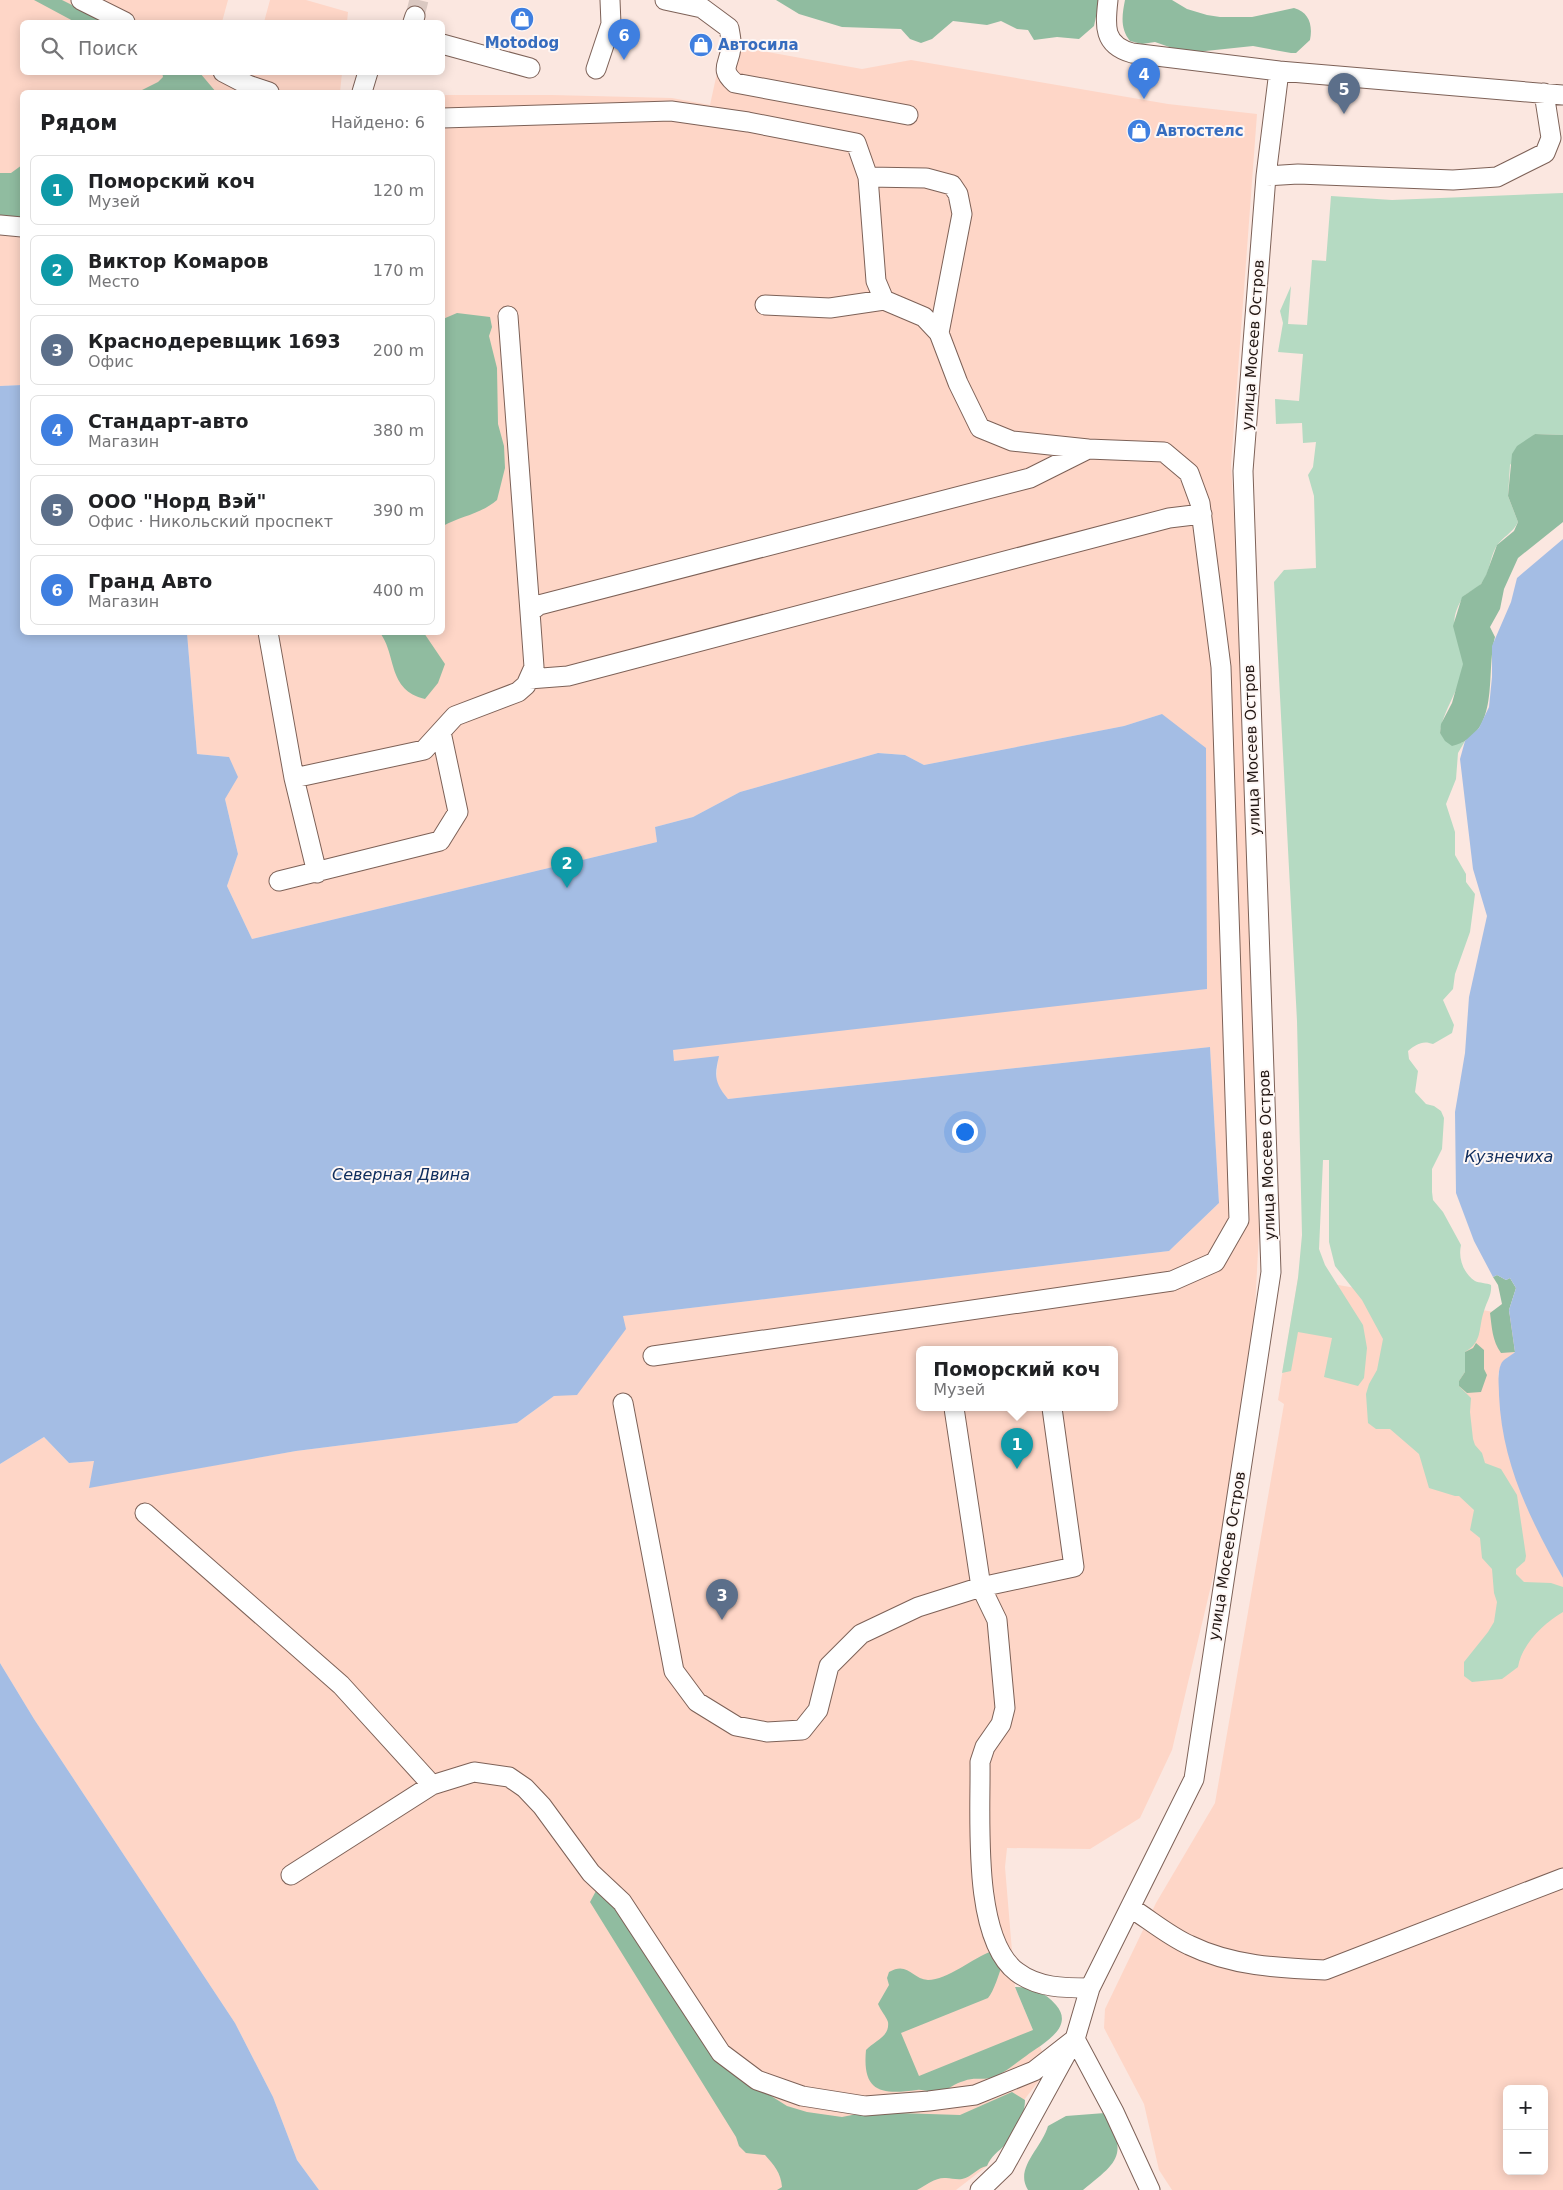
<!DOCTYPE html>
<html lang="ru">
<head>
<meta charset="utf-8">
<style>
	body { margin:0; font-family:"DejaVu Sans",sans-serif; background:#f2f2f2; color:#202124 }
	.controls { position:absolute; right:15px; bottom:15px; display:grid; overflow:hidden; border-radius:8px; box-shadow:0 2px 12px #0003 }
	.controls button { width:45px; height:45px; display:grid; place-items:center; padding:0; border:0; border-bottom:1px solid #e0e0e0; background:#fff; color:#202124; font:25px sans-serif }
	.you { position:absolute; left:964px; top:1131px; width:18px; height:18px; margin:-12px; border:4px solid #fff; border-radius:50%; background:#1a73e8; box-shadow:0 0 0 8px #1a73e833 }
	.badge { display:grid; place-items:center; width:32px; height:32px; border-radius:50%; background:#ea580c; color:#fff; font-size:16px; font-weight:700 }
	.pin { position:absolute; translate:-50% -41px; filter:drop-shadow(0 1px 2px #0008) }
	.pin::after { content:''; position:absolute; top:26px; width:18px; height:15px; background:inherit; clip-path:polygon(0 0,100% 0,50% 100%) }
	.popup { position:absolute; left:916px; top:1346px; width:202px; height:65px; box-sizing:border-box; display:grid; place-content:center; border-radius:8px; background:#fff; filter:drop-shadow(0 1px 4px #0005); font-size:16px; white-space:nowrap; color:#757577 }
	.popup b { font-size:19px; color:#202124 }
	.popup::after { content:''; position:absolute; left:50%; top:100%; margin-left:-10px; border:10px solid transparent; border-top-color:#fff }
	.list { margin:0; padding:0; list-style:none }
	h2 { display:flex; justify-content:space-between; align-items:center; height:65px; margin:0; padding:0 20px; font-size:21px }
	h2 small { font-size:16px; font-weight:400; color:#757577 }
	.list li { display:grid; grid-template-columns:32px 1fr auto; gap:15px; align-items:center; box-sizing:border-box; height:70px; margin:0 10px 10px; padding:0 10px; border:1px solid #e0e0e0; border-radius:8px }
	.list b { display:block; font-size:19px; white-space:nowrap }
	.list p { margin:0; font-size:16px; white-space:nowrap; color:#757577 }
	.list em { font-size:16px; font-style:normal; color:#757577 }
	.icon { flex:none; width:28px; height:28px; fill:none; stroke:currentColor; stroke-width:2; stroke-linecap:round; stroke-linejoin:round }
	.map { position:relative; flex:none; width:1563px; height:2190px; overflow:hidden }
	.search { position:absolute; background:#fff; box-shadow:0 2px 12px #0003; left:20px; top:20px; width:425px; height:55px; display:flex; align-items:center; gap:12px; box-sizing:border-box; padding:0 18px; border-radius:8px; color:#757577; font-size:19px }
	.panel { position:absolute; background:#fff; box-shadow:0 2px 12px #0003; left:20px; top:90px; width:425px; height:545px; border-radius:8px }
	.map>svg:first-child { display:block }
	.built { fill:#fed6c7; fill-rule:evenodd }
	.green { fill:#b5dac2 }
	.forest { fill:#90bca0 }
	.water { fill:#a4bde4 }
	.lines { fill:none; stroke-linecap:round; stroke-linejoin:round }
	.minor-tunnel { stroke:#dac8c1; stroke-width:19; stroke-dasharray:19 9; stroke-linecap:butt }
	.minor-casing { stroke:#7d6157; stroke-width:21 }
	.minor { stroke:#fff; stroke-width:19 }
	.labels { text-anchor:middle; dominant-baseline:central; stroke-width:4; stroke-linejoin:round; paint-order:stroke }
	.shop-label { font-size:15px; font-weight:bold; fill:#366cbe; stroke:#fef7f5; text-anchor:start }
	.street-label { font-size:15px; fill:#211612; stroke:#fef7f5 }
	.water-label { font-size:16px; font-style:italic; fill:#0e2c5c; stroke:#fef7f5 }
</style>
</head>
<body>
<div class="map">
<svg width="1563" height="2190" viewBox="0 0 1563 2190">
	<rect width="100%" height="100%" fill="#fbe7e0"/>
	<path class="built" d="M0,0H228L222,22H22V72L342,73L340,92H22V385L0,386Z
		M270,0H306L348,12L347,22H264Z
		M740,47L862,69L911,60L1168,104L1257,114L1231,465L1249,769L1259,1232L1252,1366L1223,1535L1172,1750L1140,1818L1090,1849L1007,1848L1005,1867L1015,1987L1049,2068L1024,2100L987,2166L956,2190H319L297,2160L273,2097L235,2023L34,1719L0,1663V1464L44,1437L69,1463L95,1461L89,1487L296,1451L517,1423L554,1396L622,1316L1169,1251L1219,1203L1210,1047L728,1099L716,1084L718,1057L674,1061L673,1050L1162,714L1124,726L924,765L905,755L878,753L740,792L693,817L655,827L657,842L252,939L227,886L238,854L225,799L229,757L197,754L187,633L442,632L443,95H552L672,98L710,105L722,50ZM920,1350H1114V1408H920Z
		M1298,1278L1511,1315L1515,1352L1501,1364L1498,1375L1555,1563L1563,1578V2190H1172L1159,2170L1144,2104L1104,2028L1105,2009L1156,1903L1215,1803L1284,1404L1278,1400ZM1507,2089H1544V2171H1507Z"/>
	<path class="green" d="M1563,193V435L1535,434L1510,465L1508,496L1518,522C1513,533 1502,537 1496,547C1489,559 1490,575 1480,585C1475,590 1465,593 1462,599C1443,630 1466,639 1463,665C1461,689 1443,709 1440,733L1461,743L1465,741L1458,753L1456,779L1446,804L1455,832V855L1466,874V882L1475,894L1474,902L1470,932L1455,974L1453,989L1443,1000L1454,1025L1452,1033L1433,1044C1423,1040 1416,1044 1408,1051L1409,1059L1418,1071L1415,1092L1426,1104L1434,1106L1441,1111L1444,1118L1442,1149L1432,1169V1192L1433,1200L1443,1212L1461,1245C1458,1258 1463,1273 1475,1281C1479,1283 1487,1283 1491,1285C1492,1295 1487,1301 1484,1311C1478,1328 1483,1342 1465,1352V1372L1459,1381V1386L1471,1398L1470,1412L1473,1439L1475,1445L1482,1453L1485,1463L1501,1469L1517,1495L1526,1556L1525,1561L1516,1569V1574L1524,1582L1551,1583L1563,1587V1612C1543,1624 1522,1644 1518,1667L1502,1679L1472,1682L1464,1676V1662L1488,1632L1494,1622L1497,1602L1494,1593L1492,1569L1482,1558L1480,1538L1470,1530L1474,1510L1459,1496H1455L1429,1488L1419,1454L1390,1429H1376L1368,1423L1366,1394L1369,1384L1377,1370L1383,1339L1362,1300L1335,1266L1329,1242V1160H1323L1319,1249L1325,1265L1363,1325L1367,1348L1364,1378L1358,1386L1324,1377L1332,1338L1298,1332L1291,1371L1282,1373L1298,1278L1302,1235L1297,1021L1274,582L1284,570L1316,568L1314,496L1308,475L1313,467L1316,442L1303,443L1302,423L1276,424L1275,399L1299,401L1303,354L1278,352L1283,323L1280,311L1291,286L1288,324L1307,325L1312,260L1326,261L1331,196L1392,200Z"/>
	<path class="forest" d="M34,0H62L106,22H75Z
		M776,0H1098L1099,2L1094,26L1079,39L1057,37L1034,40L1028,30L1017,29L1001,21L987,25L953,21L932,39L921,43L910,39L901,29L842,27L799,14Z
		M1125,0H1172L1187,9L1207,15L1220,17H1252L1294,8C1309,12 1313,25 1310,40L1296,53H1291L1253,46L1196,52L1175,49L1155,42L1142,44L1130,41C1120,29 1122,15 1125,0Z
		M162,72L200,73L216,92H138L158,82L163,77Z
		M22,165V220L0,216V173H11Z
		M457,313L490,317L492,327L489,336L497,368L498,424L504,446L505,468L497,500C481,514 461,516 443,526V319Z
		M1535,434L1563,435V522L1518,558L1504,589L1500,609L1490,627L1495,637C1485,673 1502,734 1452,746L1445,741L1440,733L1441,724L1452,703L1463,664L1453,626L1462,597L1481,584L1486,575L1497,545L1514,531L1518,522L1508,496L1512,454L1517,446Z
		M380,633H424L445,664L438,683L425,699C387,690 397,655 380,633Z
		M1497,1275L1506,1280L1510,1278L1516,1288L1509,1310L1515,1352L1501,1353C1492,1340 1492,1328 1490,1313L1502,1304L1498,1285L1493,1277Z
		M1476,1343L1484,1350V1369L1487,1375L1481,1392L1467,1393L1459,1386V1381L1465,1372V1352L1473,1348Z
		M605,1888L742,2072L768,2094L787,2106L807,2112L842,2117L867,2112L960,2115L1012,2092L1025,2100C1025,2115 1016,2133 1006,2144C998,2152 991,2156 987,2166C977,2168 972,2177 962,2179C957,2180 951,2178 946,2178C936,2177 926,2185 917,2190H777L782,2187C781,2173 774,2165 765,2155L746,2153L739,2146L736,2137L590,1902L597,1889Z
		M992,1951L1002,1965C999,1974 994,1991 988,1998L901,2033L919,2076L1033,2030L1015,1987C1031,1987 1045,1992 1056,2005C1076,2028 1040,2045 1026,2056C1015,2063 1003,2075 990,2078C981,2080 973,2077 964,2081C955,2083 948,2090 940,2092C932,2094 925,2089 917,2090C881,2095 862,2092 866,2050C874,2041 890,2037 888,2022C886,2016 881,2011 878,2004L889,1985L887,1978L889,1972C908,1961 912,1979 928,1980C947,1980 973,1958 992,1951Z
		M1105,2113C1129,2156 1117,2162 1083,2190H1028C1014,2168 1042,2148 1048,2126L1066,2116Z"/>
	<path class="water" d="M22,385V632L187,633L197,754L229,757L238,777L225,799L238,854L227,886L252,939L657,842L655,827L693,817L740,792L878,753L905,755L924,765L1124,726L1162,714L1206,748L1207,989L673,1050L674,1061L719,1056C714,1077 715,1083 728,1099L1210,1047L1219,1203L1169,1251L623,1316L626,1329L577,1395L554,1396L517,1423L296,1451L89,1488L94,1461L69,1463L44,1437L0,1464V386Z
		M1563,539V1578C1530,1519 1502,1464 1499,1395C1499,1385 1497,1373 1501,1364C1503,1359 1511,1356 1515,1352L1509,1310L1516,1288L1510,1278L1506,1280L1497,1275L1493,1277L1474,1241L1456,1193L1455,1112L1465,1053L1469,997L1487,916L1473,869L1460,759L1465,741L1479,728L1489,707L1492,677V646L1511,602L1517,578Z
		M0,1663L34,1719L235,2023L273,2097L297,2160L319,2190H0Z"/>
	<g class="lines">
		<path class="minor-tunnel" d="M415,16L419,0"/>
		<g class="minor-casing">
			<path id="minor" d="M81,0L125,22
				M665,0L702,8L729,28C730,34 732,42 731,48C729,65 719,69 735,83L908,115
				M1108,0C1105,26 1103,45 1132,53L1279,71L1563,95
				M413,22L415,16
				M442,44L530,68
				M596,69L611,24L610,0
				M223,72L248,85L269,92
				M362,92L368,72
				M442,118L671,111L748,122L856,143L868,177L876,281L884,300
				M1266,176L1298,174L1453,180L1497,177L1545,153L1551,138L1544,93
				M868,177L926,178L952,185L958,194L962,214L939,333
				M0,225L22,227
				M765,305L830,308L884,300L924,317L939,333L958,383L980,428L1012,441L1088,449
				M508,316L530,612
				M268,632L294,778L317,873
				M529,679L568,676L1169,518L1202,514
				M294,778L424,750L455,716L518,692L526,685L534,667L530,612L539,605L1030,478L1088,449L1164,452L1189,473L1200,503L1221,667L1239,1220L1215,1262L1172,1281L653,1356
				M279,881L440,841L458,812L441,732
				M623,1403L674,1671L697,1702L736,1726L767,1732L802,1730L818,1710L829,1666L861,1634L918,1607L981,1587L997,1620L1005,1708L1001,1724L985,1747L980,1762C981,1814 971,1938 1017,1972C1038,1988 1064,1988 1090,1988
				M954,1408L981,1587L1074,1567L1052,1408
				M145,1513L341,1685L432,1785
				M291,1875L432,1785L474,1772L509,1777L525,1788L542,1806L591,1873L622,1902L721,2053L757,2080L802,2096L865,2106L929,2101L975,2095L1034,2071L1075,2039
				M1131,1908C1150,1920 1169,1936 1189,1945C1232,1966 1278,1968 1325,1970L1563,1878
				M980,2190L1004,2167L1070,2047
				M1150,2190L1114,2112L1075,2039L1090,1988L1194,1779L1271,1272L1243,471L1266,176L1279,71"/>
		</g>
		<use href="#minor" class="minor"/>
	</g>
	<defs>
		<g id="shop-disc" transform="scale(1.25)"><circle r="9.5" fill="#3f7fe0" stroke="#fef7f5"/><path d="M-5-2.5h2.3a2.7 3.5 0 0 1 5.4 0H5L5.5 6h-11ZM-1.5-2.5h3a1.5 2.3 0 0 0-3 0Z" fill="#fff"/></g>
	</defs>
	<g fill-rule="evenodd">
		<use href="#shop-disc" x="522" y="19"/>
		<use href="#shop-disc" x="701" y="45"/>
		<use href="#shop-disc" x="1139" y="131"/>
	</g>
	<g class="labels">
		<g class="shop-label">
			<text x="522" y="43" text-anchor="middle">Motodog</text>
			<text x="718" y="45">Автосила</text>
			<text x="1156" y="131">Автостелс</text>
		</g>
		<g class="street-label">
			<text transform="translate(1253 345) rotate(-86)">улица Мосеев Остров</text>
			<text transform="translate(1252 750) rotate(-92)">улица Мосеев Остров</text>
			<text transform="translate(1267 1155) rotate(-92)">улица Мосеев Остров</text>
			<text transform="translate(1227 1556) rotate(-81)">улица Мосеев Остров</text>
		</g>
		<g class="water-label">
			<text x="1509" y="1156">Кузнечиха</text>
			<text x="401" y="1174">Северная Двина</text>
		</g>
	</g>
</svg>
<div class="controls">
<button>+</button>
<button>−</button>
</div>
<div class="you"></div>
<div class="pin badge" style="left:1017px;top:1469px;background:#0f9aa8">1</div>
<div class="popup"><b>Поморский коч</b>Музей</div>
<div class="pin badge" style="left:567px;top:888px;background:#0f9aa8">2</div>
<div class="pin badge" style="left:722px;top:1620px;background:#5c6f8a">3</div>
<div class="pin badge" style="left:1144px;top:99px;background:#3f7fe0">4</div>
<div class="pin badge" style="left:1344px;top:114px;background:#5c6f8a">5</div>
<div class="pin badge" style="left:624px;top:60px;background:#3f7fe0">6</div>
<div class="search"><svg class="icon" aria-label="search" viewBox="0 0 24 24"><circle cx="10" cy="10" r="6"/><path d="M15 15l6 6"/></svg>Поиск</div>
<section class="panel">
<h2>Рядом<small>Найдено: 6</small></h2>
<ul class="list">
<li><span class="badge" style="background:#0f9aa8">1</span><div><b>Поморский коч</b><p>Музей</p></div><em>120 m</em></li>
<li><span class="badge" style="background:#0f9aa8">2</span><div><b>Виктор Комаров</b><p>Место</p></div><em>170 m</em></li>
<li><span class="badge" style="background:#5c6f8a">3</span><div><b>Краснодеревщик 1693</b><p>Офис</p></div><em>200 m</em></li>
<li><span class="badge" style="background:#3f7fe0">4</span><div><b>Стандарт-авто</b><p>Магазин</p></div><em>380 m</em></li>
<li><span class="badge" style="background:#5c6f8a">5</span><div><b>ООО &quot;Норд Вэй&quot;</b><p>Офис · Никольский проспект</p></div><em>390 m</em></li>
<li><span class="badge" style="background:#3f7fe0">6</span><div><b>Гранд Авто</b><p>Магазин</p></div><em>400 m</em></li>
</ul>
</section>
</div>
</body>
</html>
